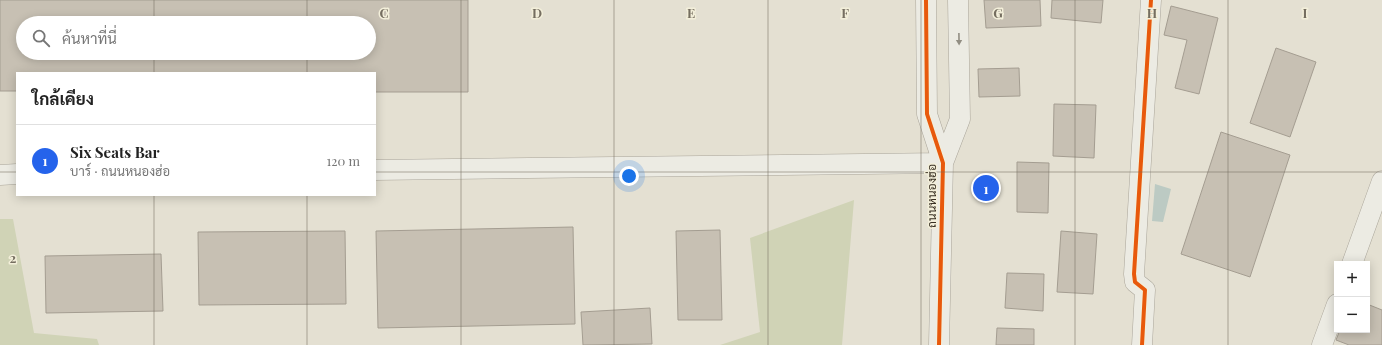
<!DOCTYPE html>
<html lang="th">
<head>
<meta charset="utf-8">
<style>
	body { margin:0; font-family:"Playfair Display",Sarabun,serif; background:#f6f6f6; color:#222 }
	.controls { position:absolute; right:12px; bottom:12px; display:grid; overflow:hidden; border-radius:0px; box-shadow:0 2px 10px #0003 }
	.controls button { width:36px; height:36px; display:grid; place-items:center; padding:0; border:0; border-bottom:1px solid #e0e0e0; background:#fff; color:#222; font:20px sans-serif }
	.you { position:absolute; left:629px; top:176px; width:14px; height:14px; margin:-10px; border:3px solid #fff; border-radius:50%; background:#1a73e8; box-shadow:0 0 0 6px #1a73e833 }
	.badge { display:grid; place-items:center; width:26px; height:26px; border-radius:50%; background:#2563eb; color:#fff; font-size:13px; font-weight:700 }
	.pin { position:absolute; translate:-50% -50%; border:2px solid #fff; box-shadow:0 1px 4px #0006 }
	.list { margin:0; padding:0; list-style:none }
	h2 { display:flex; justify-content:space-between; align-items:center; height:52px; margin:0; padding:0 16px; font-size:17px }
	h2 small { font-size:13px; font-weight:400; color:#767676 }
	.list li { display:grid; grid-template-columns:26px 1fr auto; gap:12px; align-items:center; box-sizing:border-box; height:72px; padding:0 16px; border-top:1px solid #e0e0e0 }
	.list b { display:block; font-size:15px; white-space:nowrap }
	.list p { margin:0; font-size:13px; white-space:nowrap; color:#767676 }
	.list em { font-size:13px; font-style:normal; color:#767676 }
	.icon { flex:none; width:22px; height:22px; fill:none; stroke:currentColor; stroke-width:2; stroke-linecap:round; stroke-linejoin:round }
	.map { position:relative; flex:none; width:1382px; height:345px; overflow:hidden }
	.search { position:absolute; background:#fff; box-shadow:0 2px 10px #0003; left:16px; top:16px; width:360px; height:44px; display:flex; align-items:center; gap:10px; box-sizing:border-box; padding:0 14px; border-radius:22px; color:#767676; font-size:15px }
	.panel { position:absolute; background:#fff; box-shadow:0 2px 10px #0003; left:16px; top:72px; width:360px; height:124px; border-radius:0px }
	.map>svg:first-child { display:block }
	.green { fill:#d0d3b6 }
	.water { fill:#bccac3 }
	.building { fill:#c7c0b3; stroke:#a49d91; fill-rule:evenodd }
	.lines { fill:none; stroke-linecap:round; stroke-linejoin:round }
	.minor-casing { stroke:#aaa59a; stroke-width:21 }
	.minor { stroke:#ecebe3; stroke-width:20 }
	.cycleway-casing { stroke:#f3efda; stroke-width:6 }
	.cycleway { stroke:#e8590c; stroke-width:4 }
	.oneway { fill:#928e83 }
	.grid { fill:none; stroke:#756e60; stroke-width:1; stroke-opacity:0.55 }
	.labels { text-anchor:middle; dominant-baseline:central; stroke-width:3; stroke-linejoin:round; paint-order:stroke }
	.street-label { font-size:12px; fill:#393023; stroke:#f3efda }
	.grid-label { font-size:13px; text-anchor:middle; font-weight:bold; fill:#756e60; stroke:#f3efda; stroke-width:3; stroke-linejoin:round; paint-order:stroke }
</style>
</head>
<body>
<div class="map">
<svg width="1382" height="345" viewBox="0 0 1382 345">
	<rect width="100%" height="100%" fill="#e4e0d2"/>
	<path class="green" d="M854,200L842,345H720L760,332L750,238Z
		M0,219H13L34,333L97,339L99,345H0Z"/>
	<path class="water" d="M1155,184L1171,189L1163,222L1152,221Z"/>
	<path class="building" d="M0,0H468V92H375V73H17V91H0ZM23,23H369V53H23Z
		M984,0H1040L1041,26L986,28Z
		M1052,0H1103L1101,23L1051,18Z
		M1171,6L1218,18L1199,94L1175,88L1187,40L1164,35Z
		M1276,48L1316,62L1290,137L1250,123Z
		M1019,68L1020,96L979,97L978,69Z
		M1054,104L1096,105L1094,158L1053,156Z
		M1221,132L1290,155L1250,277L1181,254Z
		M1017,162L1049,163L1048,213L1017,212Z
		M573,227L575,324L378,328L376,231Z
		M720,230L722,320H678L676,231Z
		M345,231L346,304L199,305L198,232Z
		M1061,231L1097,234L1093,294L1057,292Z
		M161,254L163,311L46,313L45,256Z
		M1007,273L1044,274L1043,311L1005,308Z
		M1367,304L1382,310V345H1349L1336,340L1340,330H1367Z
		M650,308L652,344L583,345L581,312Z
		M997,328L1034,329V345H996Z"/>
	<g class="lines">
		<g class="minor-casing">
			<path id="minor" d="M926,0L927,114L943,163L939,345
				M943,163L960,119L958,0
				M375,170L943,163
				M0,175L17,174
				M1352,264L1382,181
				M1142,345L1145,290L1135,282L1134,274L1151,0
				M1322,345L1337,304"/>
		</g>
		<use href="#minor" class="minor"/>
		<g class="cycleway-casing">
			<path id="cycleway" d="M926,0L927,114L943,163L939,345
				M1142,345L1145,290L1135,282L1134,274L1151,0"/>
		</g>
		<use href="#cycleway" class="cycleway"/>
	</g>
	<defs><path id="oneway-solid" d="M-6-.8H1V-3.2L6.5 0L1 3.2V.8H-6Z"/></defs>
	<use class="oneway" href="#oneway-solid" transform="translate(959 39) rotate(89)"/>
	<path class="grid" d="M154,0V23M307,0V23M461,0V345M614,0V345M768,0V345M921,0V345M1075,0V345M1228,0V345M154,53V73M307,53V73M0,172H17M375,172H1382M154,195V345M307,195V345"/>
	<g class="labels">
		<g class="street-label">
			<text transform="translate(931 196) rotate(-90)">ถนนหนองฮ่อ</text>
		</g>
	</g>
	<g class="grid-label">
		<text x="384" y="18">C</text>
		<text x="537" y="18">D</text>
		<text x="691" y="18">E</text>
		<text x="845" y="18">F</text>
		<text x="998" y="18">G</text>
		<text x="1152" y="18">H</text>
		<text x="1305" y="18">I</text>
		<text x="13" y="263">2</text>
	</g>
</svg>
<div class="controls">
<button>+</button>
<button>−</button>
</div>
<div class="you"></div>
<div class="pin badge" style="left:986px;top:188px">1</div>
<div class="search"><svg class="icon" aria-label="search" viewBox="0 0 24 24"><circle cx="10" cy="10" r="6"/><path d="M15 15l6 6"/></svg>ค้นหาที่นี่</div>
<section class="panel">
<h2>ใกล้เคียง<small></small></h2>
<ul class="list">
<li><span class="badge">1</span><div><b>Six Seats Bar</b><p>บาร์ · ถนนหนองฮ่อ</p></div><em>120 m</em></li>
</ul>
</section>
</div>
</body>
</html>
